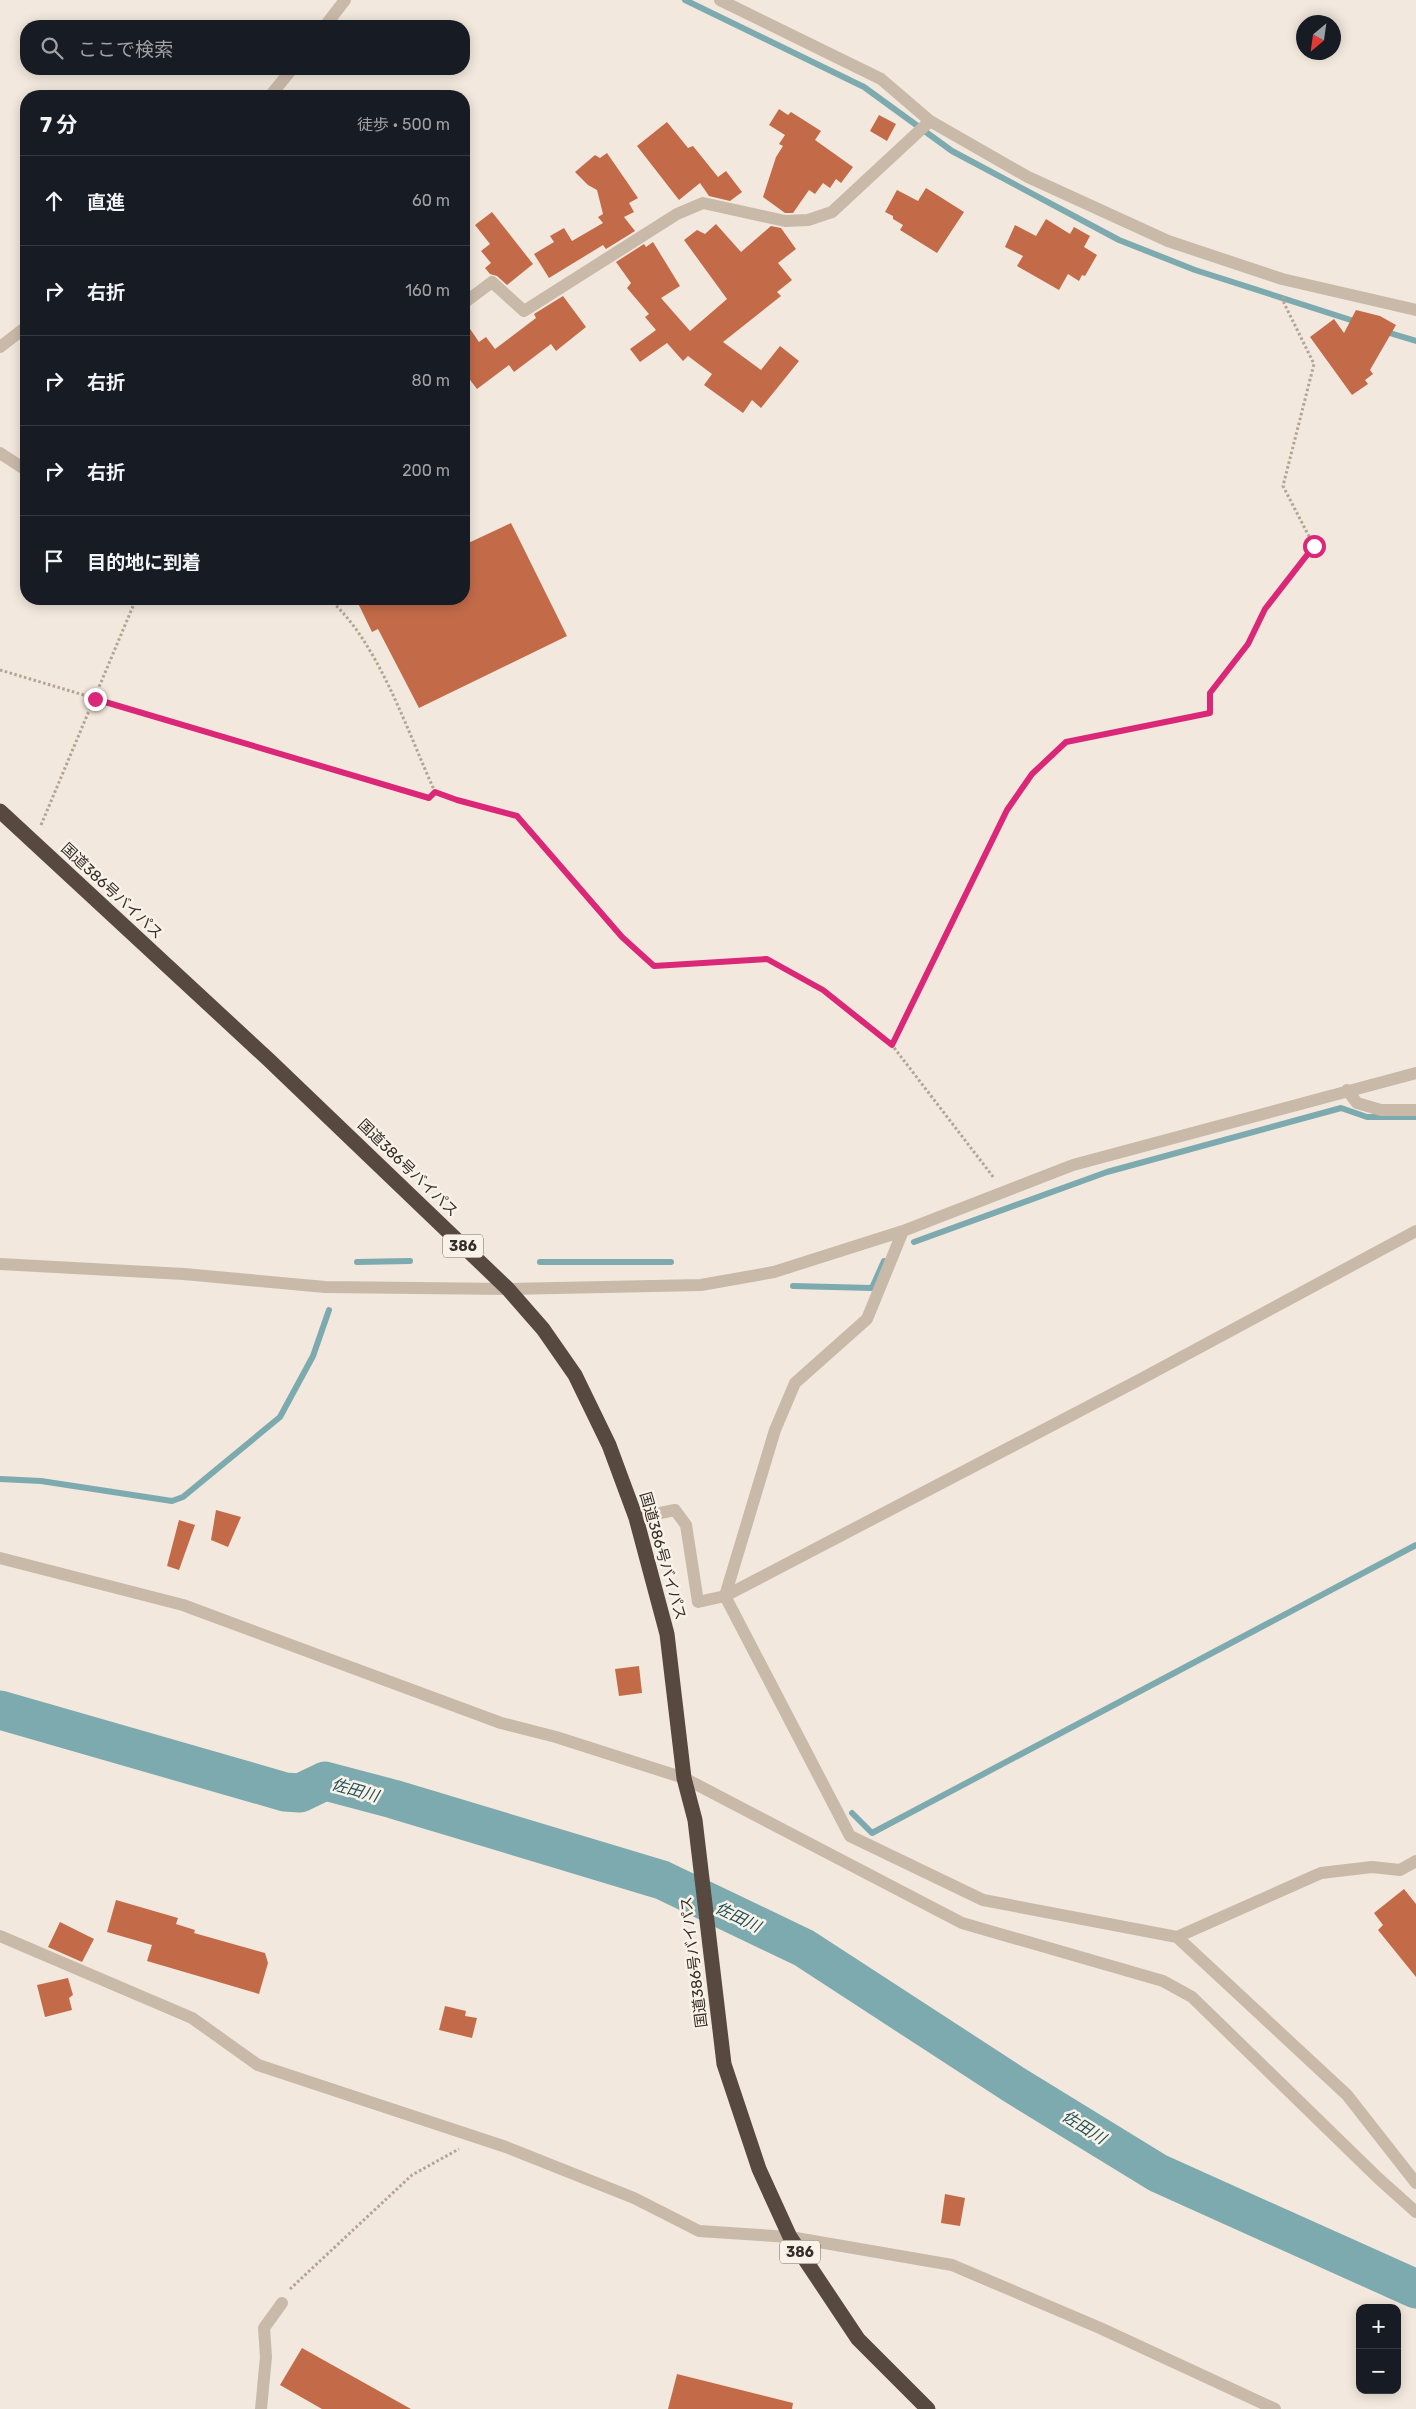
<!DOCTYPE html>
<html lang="ja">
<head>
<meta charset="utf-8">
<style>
	body { margin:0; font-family:Rubik,"Noto Sans JP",sans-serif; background:#20242c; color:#f1f3f6 }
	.controls { position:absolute; right:15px; bottom:15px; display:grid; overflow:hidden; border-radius:10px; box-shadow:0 2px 12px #0003 }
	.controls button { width:45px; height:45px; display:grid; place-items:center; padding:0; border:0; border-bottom:1px solid #363941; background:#171b24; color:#f1f3f6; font:25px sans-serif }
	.compass { position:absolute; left:1296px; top:15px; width:45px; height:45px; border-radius:50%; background:#171b24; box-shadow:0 2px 12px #0003; rotate:209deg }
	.stop { position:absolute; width:15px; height:15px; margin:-11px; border:4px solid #db2777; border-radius:50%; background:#fff }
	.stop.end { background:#db2777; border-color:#fff; box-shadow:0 1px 5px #0008 }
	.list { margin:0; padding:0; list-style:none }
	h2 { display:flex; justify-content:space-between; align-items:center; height:65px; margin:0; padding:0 20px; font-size:21px }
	h2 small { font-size:16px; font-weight:400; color:#9ea1a6 }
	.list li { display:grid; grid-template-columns:32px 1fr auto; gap:15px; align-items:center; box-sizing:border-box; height:90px; padding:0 20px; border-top:1px solid #363941 }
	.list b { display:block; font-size:19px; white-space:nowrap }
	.list em { font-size:16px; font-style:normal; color:#9ea1a6 }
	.icon { flex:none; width:28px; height:28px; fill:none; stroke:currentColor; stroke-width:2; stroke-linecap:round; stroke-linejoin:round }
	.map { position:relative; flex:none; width:1416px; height:2409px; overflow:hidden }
	.search { position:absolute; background:#171b24; box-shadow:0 2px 12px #0003; left:20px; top:20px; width:450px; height:55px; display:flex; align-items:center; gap:12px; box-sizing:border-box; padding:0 18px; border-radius:20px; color:#9ea1a6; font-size:19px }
	.panel { position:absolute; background:#171b24; box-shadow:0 2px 12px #0003; left:20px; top:90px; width:450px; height:515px; border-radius:20px }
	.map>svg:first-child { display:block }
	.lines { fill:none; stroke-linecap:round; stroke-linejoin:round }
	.stream { stroke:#7caaae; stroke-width:6 }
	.river { stroke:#7caaae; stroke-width:39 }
	.building { fill:#c36b49 }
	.path { stroke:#b5a393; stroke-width:3; stroke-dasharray:2.5 2.5; stroke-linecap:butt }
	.minor { stroke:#c9b9a9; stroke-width:12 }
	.highway { stroke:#574840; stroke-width:15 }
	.route { stroke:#db2777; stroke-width:6 }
	.labels { text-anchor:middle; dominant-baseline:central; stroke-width:5; stroke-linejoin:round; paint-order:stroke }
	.shield { fill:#f9f2e9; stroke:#716863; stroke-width:1 }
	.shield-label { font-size:14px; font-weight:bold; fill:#372d29 }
	.street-label { font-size:15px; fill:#372d29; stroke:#f9f2e9 }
	.water-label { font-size:16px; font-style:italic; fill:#1f5157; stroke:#f9f2e9 }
</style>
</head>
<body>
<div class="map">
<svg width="1416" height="2409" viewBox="0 0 1416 2409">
	<rect width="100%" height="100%" fill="#f2e8dd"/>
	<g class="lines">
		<path class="stream" d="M685,0L864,87L952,151L1119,240L1195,270L1357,322
			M1383,331L1416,341
			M914,1242L1107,1172L1341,1108L1367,1117H1416
			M357,1262L410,1261
			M540,1262H671
			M793,1286L872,1288L884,1261
			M0,1479L41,1481L172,1501L183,1497L280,1417L313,1356L329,1310
			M852,1813L872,1833L1416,1545"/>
		<path class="river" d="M0,1710L285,1792L300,1793L325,1781L393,1799L662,1880L804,1948L1013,2084L1158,2173L1416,2289"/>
	</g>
	<path class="building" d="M779,109L788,115L791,112L821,131L815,140L853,167L841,183L836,179L830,188L823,183L815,194L809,190L793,213H785L763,197L776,157L783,146L779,144L785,135L769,125Z
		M879,115L896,124L887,141L870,131Z
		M667,122L688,148L693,146L718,177L726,171L742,192L730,201L709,196L700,183L679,200L637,146Z
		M607,153L638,198L629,203L634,212L624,217L635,231L606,249L603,245L549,278L534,254L554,242L550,236L564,228L572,241L603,223L598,217L603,214L597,190L588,185L575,172L595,155L600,158Z
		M926,188L964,212L937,253L900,230L903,225L893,219V216L885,212L897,190L918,201Z
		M492,212L533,264L507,285L497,276L490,274L485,268L491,263L481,251L490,244L475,225Z
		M1046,219L1070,234L1074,227L1090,236L1084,247L1097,255L1085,276L1082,275L1079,281L1068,274L1059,290L1017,266L1023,256L1005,247L1015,225L1036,236Z
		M716,224L741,252L771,226L781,228L796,249L778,263L792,280L777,292L781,296L723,342L761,370L780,346L799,361L761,408L752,400L743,413L704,385L712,374L688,356L683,361L667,343L640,362L630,349L656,330L645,317L649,314L627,288L631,283L616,262L644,244L646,247L653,242L680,286L661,298L690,331L727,299L684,240L697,230L705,234Z
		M563,296L586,327L556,351L551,344L514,372L509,365L477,389L464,372V320L479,342L486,337L495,349L536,318L534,314Z
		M1356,310L1380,316L1396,325L1370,370L1373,374L1365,380L1368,384L1352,395L1310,337L1334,319L1344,333Z
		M511,523L567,636L419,708L378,629L372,632L356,599H464V545Z
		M216,1510L241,1517L228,1547L211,1540Z
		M179,1520L195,1525L179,1570L167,1566Z
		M639,1666L642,1693L619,1696L615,1669Z
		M1404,1889L1416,1904V1977L1378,1930L1383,1925L1374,1913Z
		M116,1900L178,1918L176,1924L195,1930L194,1933L265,1953L268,1963L259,1994L147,1961L152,1945L107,1932Z
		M60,1922L94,1939L82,1962L48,1947Z
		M68,1978L73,1995L69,1998L72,2010L45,2017L37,1985Z
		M445,2006L466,2011L465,2016L477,2018L472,2038L439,2030Z
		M945,2194L965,2198L960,2226L941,2223Z
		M302,2348L411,2409H322L280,2385Z
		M677,2374L793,2403L792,2409H668Z"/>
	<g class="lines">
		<path class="path" d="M329,599C378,641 408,733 435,792L457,801L517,816L622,937L654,966L767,959L823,990L892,1045L994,1178
			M0,670L429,798L435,792
			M41,825L136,599
			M892,1045L1007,810L1032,775L1066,742L1210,713V693L1248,643L1265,609L1314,546L1283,486L1314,364L1284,303L1283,294
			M290,2289L412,2175L459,2149"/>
		<path class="minor" d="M720,0L881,79L930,121L1028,177L1168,241L1282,279L1416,310
			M325,26L345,0
			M270,96L292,69
			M464,303L492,282L524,311L677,214L703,203L785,221L808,220L832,212L930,121
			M0,347L26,327
			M0,453L26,470
			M1347,1090L1357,1103L1381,1110H1416
			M903,1231L867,1319L795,1383L775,1430L725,1596L850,1836L983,1900L1177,1937L1347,2095L1416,2183
			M0,1264L184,1274L325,1287L508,1289L701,1285L774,1272L903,1231L1073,1165L1416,1073
			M636,1518L675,1510L686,1525L698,1602L725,1596L1139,1380L1416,1231
			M0,1558L183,1605L501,1723L556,1737L684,1778L962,1923L1163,1981L1192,1997L1378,2178L1416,2212
			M0,1936L192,2018L258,2065L506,2147L634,2198L699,2231L790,2237L952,2265L1100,2328L1275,2409
			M1177,1937L1321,1873L1372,1867L1400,1870L1416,1861
			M261,2409L266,2357L264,2328L282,2303"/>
		<path class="highway" d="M0,811L269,1060L508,1289L543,1329L575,1375L609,1445L636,1518L667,1634L684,1778L695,1820L724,2064L759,2169L790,2237L858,2339L928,2409"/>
	</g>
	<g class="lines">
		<path class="route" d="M95,699L429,798L435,792L457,800L517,816L622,937L654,966L767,959L823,990L892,1045L1007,810L1032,774L1066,742L1210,713V693L1248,644L1265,609L1314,546"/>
	</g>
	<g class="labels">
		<g class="shield">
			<rect x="443" y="1234.5" width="40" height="23" rx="4"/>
			<rect x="780" y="2240.5" width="40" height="23" rx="4"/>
		</g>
		<g class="shield-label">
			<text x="463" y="1246">386</text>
			<text x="800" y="2252">386</text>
		</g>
		<g class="street-label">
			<text transform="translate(112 891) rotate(43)">国道386号バイパス</text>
			<text transform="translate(408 1168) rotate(44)">国道386号バイパス</text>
			<text transform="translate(663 1556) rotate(74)">国道386号バイパス</text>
			<text transform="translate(694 1962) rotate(-97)">国道386号バイパス</text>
		</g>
		<g class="water-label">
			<text transform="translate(355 1790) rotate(16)">佐田川</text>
			<text transform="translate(738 1917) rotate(26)">佐田川</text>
			<text transform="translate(1084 2127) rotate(32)">佐田川</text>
		</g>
	</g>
</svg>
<div class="controls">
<button>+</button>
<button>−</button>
</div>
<svg class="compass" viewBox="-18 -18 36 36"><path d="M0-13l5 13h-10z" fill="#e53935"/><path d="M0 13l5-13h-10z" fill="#9ea1a6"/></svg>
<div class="stop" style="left:1314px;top:546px"></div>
<div class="stop end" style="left:95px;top:699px"></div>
<div class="search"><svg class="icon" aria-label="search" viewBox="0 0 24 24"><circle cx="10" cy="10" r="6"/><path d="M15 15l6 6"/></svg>ここで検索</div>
<section class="panel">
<h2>7 分<small>徒歩 · 500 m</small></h2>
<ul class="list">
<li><svg class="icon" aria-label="ahead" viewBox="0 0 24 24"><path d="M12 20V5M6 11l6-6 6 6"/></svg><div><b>直進</b></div><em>60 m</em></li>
<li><svg class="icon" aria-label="right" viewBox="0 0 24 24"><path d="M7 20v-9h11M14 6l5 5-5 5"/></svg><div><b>右折</b></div><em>160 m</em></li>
<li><svg class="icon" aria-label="right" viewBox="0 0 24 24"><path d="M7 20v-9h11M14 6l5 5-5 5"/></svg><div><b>右折</b></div><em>80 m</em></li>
<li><svg class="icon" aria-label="right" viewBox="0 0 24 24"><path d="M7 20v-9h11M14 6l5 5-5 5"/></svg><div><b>右折</b></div><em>200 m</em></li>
<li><svg class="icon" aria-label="arrive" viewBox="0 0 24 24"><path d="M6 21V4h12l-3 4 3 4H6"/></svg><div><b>目的地に到着</b></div></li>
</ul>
</section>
</div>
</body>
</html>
